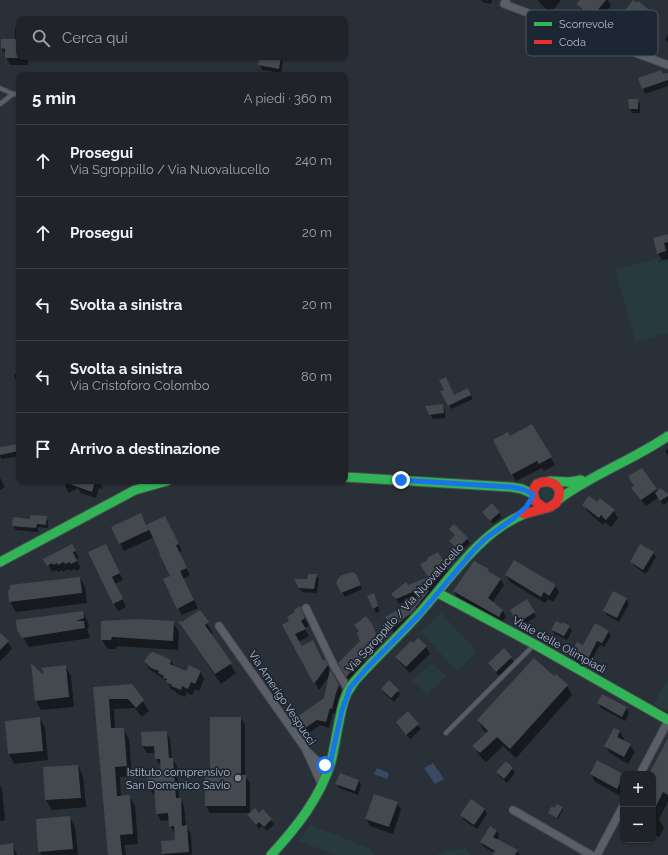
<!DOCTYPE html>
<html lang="it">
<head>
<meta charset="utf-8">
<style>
	body { margin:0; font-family:Raleway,sans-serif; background:#2d3036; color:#f1f3f6 }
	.controls { position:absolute; right:12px; bottom:12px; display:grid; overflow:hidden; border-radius:8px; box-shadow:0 1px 3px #0004 }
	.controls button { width:36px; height:36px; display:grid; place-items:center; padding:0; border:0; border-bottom:1px solid #3d4147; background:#20242a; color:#f1f3f6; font:20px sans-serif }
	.stop { position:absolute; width:12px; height:12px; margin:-9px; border:3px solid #1a73e8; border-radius:50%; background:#fff }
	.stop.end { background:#1a73e8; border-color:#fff; box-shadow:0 1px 4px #0008 }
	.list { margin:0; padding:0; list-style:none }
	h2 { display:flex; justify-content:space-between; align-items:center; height:52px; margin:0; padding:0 16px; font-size:17px }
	h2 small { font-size:13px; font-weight:400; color:#a2a4a8 }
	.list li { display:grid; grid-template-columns:26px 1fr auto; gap:12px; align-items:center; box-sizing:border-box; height:72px; padding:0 16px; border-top:1px solid #3d4147 }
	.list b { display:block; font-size:15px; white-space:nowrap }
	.list p { margin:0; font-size:13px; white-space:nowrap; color:#a2a4a8 }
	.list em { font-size:13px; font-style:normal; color:#a2a4a8 }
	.icon { flex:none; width:22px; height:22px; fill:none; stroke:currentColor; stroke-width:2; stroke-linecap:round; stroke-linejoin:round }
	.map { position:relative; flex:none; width:668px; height:855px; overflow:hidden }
	.search { position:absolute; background:#20242a; box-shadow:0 1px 3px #0004; left:16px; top:16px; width:332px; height:44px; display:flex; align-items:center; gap:10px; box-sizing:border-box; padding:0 14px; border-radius:8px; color:#a2a4a8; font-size:15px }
	.panel { position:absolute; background:#20242a; box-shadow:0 1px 3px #0004; left:16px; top:72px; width:332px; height:412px; border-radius:8px }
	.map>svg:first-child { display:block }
	.green { fill:#273a3e }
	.water { fill:#384963 }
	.shadow { fill:#0007; fill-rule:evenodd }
	.building { fill:#444950 }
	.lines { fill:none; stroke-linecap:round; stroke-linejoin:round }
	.lane-casing { stroke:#484c53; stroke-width:5.5 }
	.street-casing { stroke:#484c53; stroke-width:9 }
	.fast-casing { stroke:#484c53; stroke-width:11 }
	.jam-casing { stroke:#484c53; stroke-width:11 }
	.lane { stroke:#5a5e66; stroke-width:3.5 }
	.street { stroke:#5a5e66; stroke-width:7 }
	.fast { stroke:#30b455; stroke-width:9 }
	.jam { stroke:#e5322d; stroke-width:9 }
	.route { stroke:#1a73e8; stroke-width:5 }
	.poi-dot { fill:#848b96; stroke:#1d2633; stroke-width:1.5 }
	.labels { text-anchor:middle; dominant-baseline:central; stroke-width:3.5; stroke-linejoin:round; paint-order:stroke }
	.street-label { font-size:11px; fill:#b4bcc9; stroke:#1d2633 }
	.poi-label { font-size:11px; fill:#b4bcc9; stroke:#1d2633; text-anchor:end }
	.key { fill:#1d2633; stroke:#4a5360; stroke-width:1 }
	.key-label { font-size:11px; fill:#b4bcc9 }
</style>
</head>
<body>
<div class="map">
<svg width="668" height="855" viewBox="0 0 668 855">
	<rect width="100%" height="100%" fill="#2a3038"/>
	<path class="green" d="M658,258L659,263L668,260V333L636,342L615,270Z
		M541 494a6 6 0 1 1 12 0a6 6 0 1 1-12 0Z
		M441,613L477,652L457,671L420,632Z
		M432,663L446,676L427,694L413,681Z
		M668,678V710L664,708L662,709L654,704Z
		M311,825L371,849L374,855H337L297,841Z
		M465,848L470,855H436L448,851Z"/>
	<path class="water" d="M433,763L444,779L435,784L424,768Z
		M377,768L389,773L387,779L374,774Z"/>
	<path class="shadow" d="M481,0H492L491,4L482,2Z
		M538,0H561L551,13L541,4Z
		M581,0H608L611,6L597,23L582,11L578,4Z
		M15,29H19V57H32V59H28V65H10L2,48L15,40Z
		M668,35V43L665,39Z
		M261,57H281L283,61L281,73L262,70L260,65Z
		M668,75V86L645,94L639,78Z
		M637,100L640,104V113H632L630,109Z
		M668,235V259L662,260L658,253Z
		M19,372V389L14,375Z
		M467,389L473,399L451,409L442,392L445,390L454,396Z
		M442,405L445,410V418L433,419L430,414Z
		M532,425L555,465L544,471L542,468L516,481L512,474L510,438Z
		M19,445V456L2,459L0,456V448Z
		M668,448V456L665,451Z
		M0,478L5,487L0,490Z
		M67,481H102L101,484L103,489L99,488L96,498L81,493L78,488L69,493L65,486Z
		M632,488L656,489L658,492L668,495V502L663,505L659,497L646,506Z
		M597,503L614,511L618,518L611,527L605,522L603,525L588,512L584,505Z
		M499,513L502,517L493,524L486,516Z
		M140,514L147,526L165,517L182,551L179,553L190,575L183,579L198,608L182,615L178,608L171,576L154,537L124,551L112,528Z
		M46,517L48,521V528L38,527V532L16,530L13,526L31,520Z
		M450,529L467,539L470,543L460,553L450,541L455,536Z
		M72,545L79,558L76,560L81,568L76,571L75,569L70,571L69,569L63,572L62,570L58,572L57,570L52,572L45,559Z
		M109,552L123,580L115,584L126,607L118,611L114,604Z
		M438,553L449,573L430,594L431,597L395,635L386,618L420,599L419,596L399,604L392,594L429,578ZM414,608H417L410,616L409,615Z
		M653,553L656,557L646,574L634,566L631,562Z
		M488,570L490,574L501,580L504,585L492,603L503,611L506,617L502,622L457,597L454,591Z
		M316,575L319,579L317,593L302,592L295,580H308Z
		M506,575L555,585L559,592L553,602L548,599L545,603L510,582Z
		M80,578L85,587L87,603L16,612L10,602L9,591Z
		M358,580L362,589L345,597L342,592Z
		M373,595L380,611L376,613L374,608Z
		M626,599L629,604L619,622L607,615L604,611Z
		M527,601L536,617L524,624L522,621L519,623L511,610Z
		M300,608L309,626L304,628L309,636L298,642L302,648L313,641L323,662L325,661L342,691L335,714L333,713L329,728L320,725L309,733L302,723L325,698L330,675L319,690L283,625L290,621Z
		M199,611L213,633L211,634L236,673L221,684L180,623H186Z
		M82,612L88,622L89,628H87L90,638L29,647L18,630Z
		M102,621L173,622L179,632L178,650L117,646L116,649H108L102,640Z
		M569,626L572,631L567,640L555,634L552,630Z
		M358,629H374L381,644L364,660L365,663L349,680L339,663L362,641L360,632Z
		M608,632L611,636L604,647L600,645L590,663L586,661L584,665L576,661L573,657L576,651Z
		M0,634L8,642L12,649L0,661Z
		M413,644L426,647L430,654L410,673L401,664L396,657Z
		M511,658L514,662L499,676L489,663Z
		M171,660L175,668L187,672L200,671L204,679L199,691L195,689L192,695L186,693L185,697L176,693L175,691L171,689L167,681L149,669L145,662Z
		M65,666L71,676L74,707L41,710L36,701Z
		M554,678L567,686L572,695L516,758L503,746L486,762L479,755L474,746L487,733L483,730L478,720Z
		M132,685L149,711L142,717L135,708L114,709L115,729H123L129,739L132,776L120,777L121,797L129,796L135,806L138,844L125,845L126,855H109L94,688Z
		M382,689L398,691L400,695L394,702L384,693Z
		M598,703L626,708L629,713L625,721L601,708Z
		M408,713L421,729L410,739L399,726Z
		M40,718L45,728L48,760L14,764L9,754Z
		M241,718L245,725V776L250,783V813H210L206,806L211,776Z
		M615,729L620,732L624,739L623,741L630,745L635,752L628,764L610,753L606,746Z
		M166,732L170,739L172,759L177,766L179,799H180L184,806L186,826L191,834L192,855H163V854L176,841L175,833L170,826V820L161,821L157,813L155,794H153L149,786L162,774L161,766L156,759V753H147L143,746L142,733ZM145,745L159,746L145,747Z
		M668,741V801L659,819L664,828L659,837L653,834V774H651Z
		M598,762L623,775V791L621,796L595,782L591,774Z
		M78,766L83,776L86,807L52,810L46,800L44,768Z
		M512,768L515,773L507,783L500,777L497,772Z
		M340,774L359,781L361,786L358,795L339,788L336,783Z
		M0,785L2,789L5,820L0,821Z
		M472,801L485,810L487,814L477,829L464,820L462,815Z
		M397,803L401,810L393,834L370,826L366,818Z
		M562,808L563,810L558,819L549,813L555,809Z
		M263,811L274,824L267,831L262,826L259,829L248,816L259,814Z
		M70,818L75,827L78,855H41L39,851Z
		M497,831L499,836L497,840L517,851L520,855H494L495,853L484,847L481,842Z
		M12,844L17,855H0V846Z"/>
	<path class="building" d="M580,0H606L592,17L576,4Z
		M633,0L637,3L638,1L648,9L632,29L623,21L625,19L621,16Z
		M1,39H19V58H5V49L1,48Z
		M260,57H281L279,69L258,65Z
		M661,70L663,74L668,73V80L642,89L638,78Z
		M628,99H638V109H629Z
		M668,234V242L664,243L666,251L657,254L653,238Z
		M446,377L454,395L468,388L471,395L448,406L440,391L444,390L439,380Z
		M443,404L444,413L429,415L425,406Z
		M532,424L552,457L539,464L537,461L511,475L493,440L508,432L510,436Z
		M19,444V451L0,455V447Z
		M642,468L657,489L641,500L631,488L634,486L628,476Z
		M64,481H95L92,492L64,482Z
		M660,488L668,494V496L660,501L655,493Z
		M589,496L597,502L600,498L615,510L606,520L601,515L599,518L582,505Z
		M492,503L500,512L490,521L482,512Z
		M141,513L146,525L165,516L179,544L176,545L187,568L180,571L194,600L177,609L163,579L170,576L159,553H160L147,525L149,530L119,544L111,527Z
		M30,515L47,516L46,525L37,524L36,528L12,526L13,517L30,519Z
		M454,524L468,538L457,549L449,541L455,535L449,529Z
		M72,544L76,551L73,552L77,561L71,564L70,562L65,564L64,562L58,565L57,563L53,565L52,563L47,566L43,559Z
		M106,544L120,573L112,577L123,599L113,604L88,552Z
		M640,544L654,552L643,570L630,562Z
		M438,552L447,567L427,588L429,591L412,612L391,630L385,617L419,598L415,591L396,599L391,594L406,582L408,585L428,577L420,564L428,560L427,558Z
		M514,560L556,585L549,596L544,592L541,597L505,575Z
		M474,561L489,569L488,571L501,579L488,598L503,610L499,617L453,591Z
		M352,572L356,574L361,585L341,593L336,582L340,576Z
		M308,574H317L314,589L299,588L294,579H307Z
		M80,577L82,593L9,602L8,590H10V585Z
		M613,591L627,598L617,618L603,611Z
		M374,593L378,606L373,609L367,596Z
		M527,599L535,612L521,621L519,617L515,619L510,610Z
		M300,606L305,618L301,621L306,629L295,634L302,646L313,640L323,661L325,659L328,665L314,684L282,625L289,621L287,617L295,612L294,610Z
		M200,610L209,622L205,625L232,663L215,674L178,621L184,622L183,621Z
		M83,611L84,618L76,621H84L85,628L22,638L17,630L16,620Z
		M366,616L372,624L379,640L362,655L364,658L346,677L338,663L360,641L357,633L359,631L354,625Z
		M137,619L174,621L173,641L112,637L111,640H101V621Z
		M556,621L562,624L563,622L570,626L564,636L551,630Z
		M595,623L609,631L602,643L597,641L588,659L583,657L581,661L572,657L575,650L573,649L577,642L583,645Z
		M0,633L9,641L0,650Z
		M418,638L427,646L406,667L395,657L411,641L413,643Z
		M504,648L512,657L496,672L488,663Z
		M153,652L171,660L170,664L186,671L189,665L201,671L195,684L191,682L188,689L182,686L181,690L171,686L172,685L166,682L167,679L163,678L164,676L158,673L159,671L151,668L144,661L150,653Z
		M534,658L554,676L556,674L568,685L510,749L497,737L480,753L472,746L488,731L477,720Z
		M31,663L42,674L44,672L41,668L66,665L69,697L35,701Z
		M330,669L339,685L336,693L332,709L330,708L326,722L317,720L305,728L297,717L324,698Z
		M389,680L399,690L391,698L381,689Z
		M132,684L144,700L136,708L128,699H109L111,728H124L127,766L115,767L117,796L130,795L133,834L120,835L122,855H108L93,687Z
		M602,694L627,707L622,717L597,703Z
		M408,711L419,724L406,735L396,722Z
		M40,717L43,751L8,754L5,721Z
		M210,717H241V775H246V806H205V775H210Z
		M614,728L620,731L617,737L631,744L624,757L604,746Z
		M167,731L169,758H173L176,798H181L182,826L187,825L189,852L162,854L161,841L175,840L174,826L169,827L168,813L156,814L154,786L148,787L147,774L161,773L160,759H155L154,746H142L141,732Z
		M668,738V795L663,792L653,812V774H649Z
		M597,760L623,774V777L617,789L590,774Z
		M506,761L513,768L504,779L496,772Z
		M78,765L81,798L45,800L43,767Z
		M340,773L359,780L355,791L335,784Z
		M374,794L398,802L389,827L365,819Z
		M471,799L485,809L474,825L460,815Z
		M557,804L563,807L557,818L548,813L552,806L554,808Z
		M255,808L259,813L263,809L272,819L264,827L259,822L256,825L247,815Z
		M70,816L73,849L38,852L36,819Z
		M490,826L497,831L493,837L518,850L515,855H492L495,851L480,842Z
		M13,843L14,855H0V845Z"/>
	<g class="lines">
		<g class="lane-casing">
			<path id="lane" d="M0,88L13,94
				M0,104L13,94H19
				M446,733L534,645"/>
		</g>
		<g class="street-casing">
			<path id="street" d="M506,0L504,4L668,65
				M306,608L334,666L349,691
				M219,626L305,748L322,785
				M309,753L321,765L330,764
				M640,774L668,721
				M513,810L591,855
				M597,855L623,806"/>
		</g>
		<g class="fast-casing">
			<path id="fast" d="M345,477L511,487L522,489L533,494
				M550,481L570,482L581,480
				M559,499C593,474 633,460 668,436
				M0,562L135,490L167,481
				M438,593L534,644L668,720
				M271,855C296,828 320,798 331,762C336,742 338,721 344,701L347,693L354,682C374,659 396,639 416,617C449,581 478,533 524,514"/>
		</g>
		<g class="jam-casing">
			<path id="jam" d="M524,514L550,507L556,503C566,488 552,477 537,484L533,491L535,501L544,508"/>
		</g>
		<use href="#lane" class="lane"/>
		<use href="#street" class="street"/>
		<use href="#fast" class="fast"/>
		<use href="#jam" class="jam"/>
	</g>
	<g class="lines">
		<path class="route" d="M325,765L330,764L342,710L350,688L367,668L420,614L475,549L486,538L514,518L526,507L533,496V494L522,489L511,487L401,480"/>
	</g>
	<circle class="poi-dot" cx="238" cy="778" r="4"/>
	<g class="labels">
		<g class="street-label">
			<text transform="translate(405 608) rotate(-48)">Via Sgroppillo / Via Nuovalucello</text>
			<text transform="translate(559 645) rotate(29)">Viale delle Olimpiadi</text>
			<text transform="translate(282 698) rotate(56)">Via Amerigo Vespucci</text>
		</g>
		<g class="poi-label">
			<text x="230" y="772">Istituto comprensivo<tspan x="230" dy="13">San Domenico Savio</tspan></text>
		</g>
	</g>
	<rect x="526" y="10" width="132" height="46" rx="6" class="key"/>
	<rect x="534" y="22" width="18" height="4" fill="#30b455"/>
	<rect x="534" y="40" width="18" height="4" fill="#e5322d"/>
	<g class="key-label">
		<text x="559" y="28">Scorrevole</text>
		<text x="559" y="46">Coda</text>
	</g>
</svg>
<div class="controls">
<button>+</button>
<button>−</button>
</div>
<div class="stop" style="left:325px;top:765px"></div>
<div class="stop end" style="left:401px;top:480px"></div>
<div class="search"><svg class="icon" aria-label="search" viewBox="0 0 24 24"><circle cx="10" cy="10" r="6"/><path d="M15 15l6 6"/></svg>Cerca qui</div>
<section class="panel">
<h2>5 min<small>A piedi · 360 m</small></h2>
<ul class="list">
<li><svg class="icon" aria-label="ahead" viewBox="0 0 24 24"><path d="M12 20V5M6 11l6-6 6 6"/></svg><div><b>Prosegui</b><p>Via Sgroppillo / Via Nuovalucello</p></div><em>240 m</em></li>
<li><svg class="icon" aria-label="ahead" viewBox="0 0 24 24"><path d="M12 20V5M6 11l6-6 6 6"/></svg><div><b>Prosegui</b></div><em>20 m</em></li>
<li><svg class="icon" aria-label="left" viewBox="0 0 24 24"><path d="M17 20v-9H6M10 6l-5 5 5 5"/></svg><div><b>Svolta a sinistra</b></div><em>20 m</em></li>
<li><svg class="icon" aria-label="left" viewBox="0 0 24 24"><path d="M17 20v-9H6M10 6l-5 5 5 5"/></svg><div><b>Svolta a sinistra</b><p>Via Cristoforo Colombo</p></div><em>80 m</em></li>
<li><svg class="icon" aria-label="arrive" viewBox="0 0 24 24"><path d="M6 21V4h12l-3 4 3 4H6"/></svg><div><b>Arrivo a destinazione</b></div></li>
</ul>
</section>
</div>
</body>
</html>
